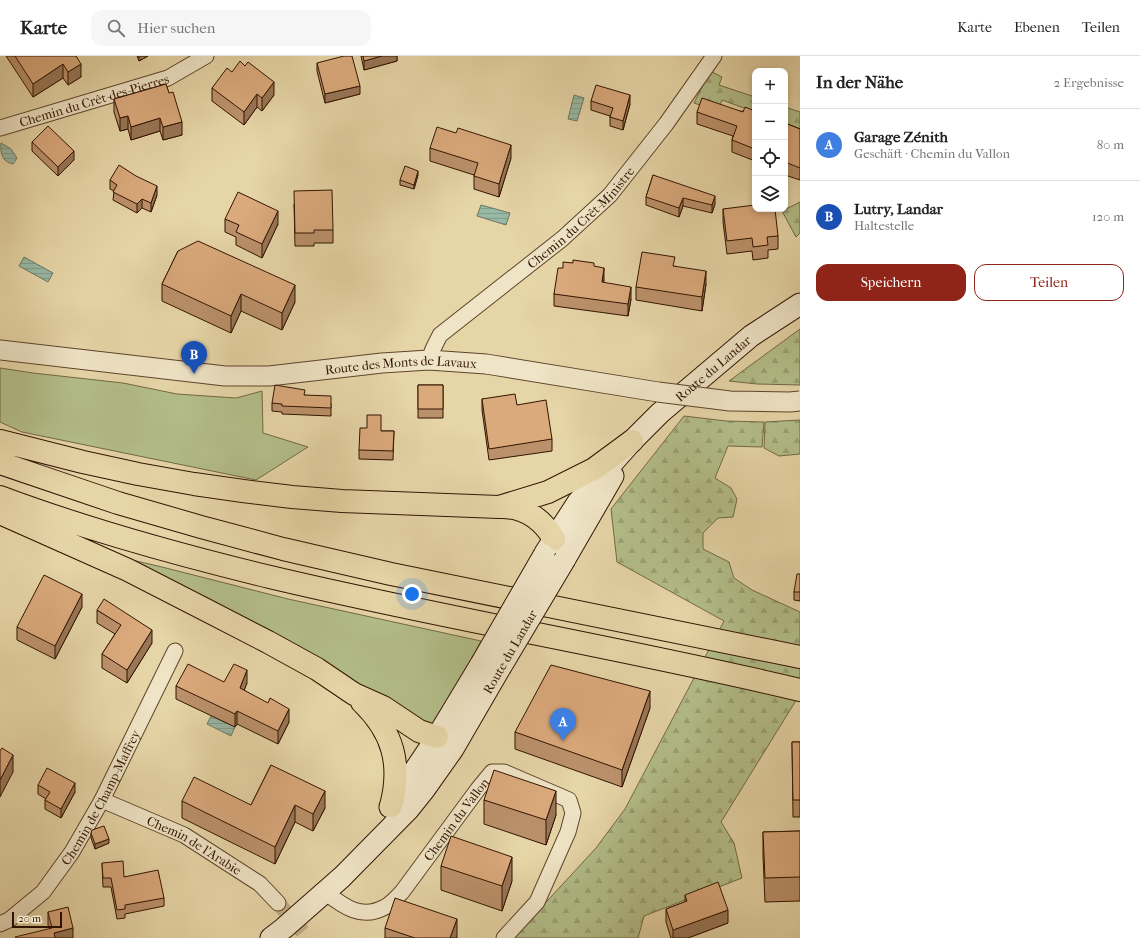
<!DOCTYPE html>
<html lang="de">
<head>
<meta charset="utf-8">
<style>
	body { margin:0; font-family:"IM FELL French Canon",serif; background:#f6f6f6; color:#222 }
	.controls { position:absolute; right:12px; top:12px; display:grid; overflow:hidden; border-radius:8px; box-shadow:0 2px 6px #0003 }
	.controls button { width:36px; height:36px; display:grid; place-items:center; padding:0; border:0; border-bottom:1px solid #e0e0e0; background:#fff; color:#222; font:20px sans-serif }
	.scale { position:absolute; left:12px; bottom:10px; width:50px; box-sizing:border-box; padding-left:4px; border:2px solid #311400; border-top:0; font-size:11px; line-height:14px; white-space:nowrap; color:#311400; -webkit-text-stroke:3px #efe4c6; paint-order:stroke }
	.you { position:absolute; left:412px; top:538px; width:14px; height:14px; margin:-10px; border:3px solid #fff; border-radius:50%; background:#1a73e8; box-shadow:0 0 0 6px #1a73e833 }
	.badge { display:grid; place-items:center; width:26px; height:26px; border-radius:50%; background:#8f2418; color:#fff; font-size:13px; font-weight:700 }
	.pin { position:absolute; translate:-50% -33px; filter:drop-shadow(0 1px 2px #0008) }
	.pin::after { content:''; position:absolute; top:21px; width:14px; height:12px; background:inherit; clip-path:polygon(0 0,100% 0,50% 100%) }
	.list { margin:0; padding:0; list-style:none }
	h2 { display:flex; justify-content:space-between; align-items:center; height:52px; margin:0; padding:0 16px; font-size:17px }
	h2 small { font-size:13px; font-weight:400; color:#767676 }
	.list li { display:grid; grid-template-columns:26px 1fr auto; gap:12px; align-items:center; box-sizing:border-box; height:72px; padding:0 16px; border-top:1px solid #e0e0e0 }
	.list b { display:block; font-size:15px; white-space:nowrap }
	.list p { margin:0; font-size:13px; white-space:nowrap; color:#767676 }
	.list em { font-size:13px; font-style:normal; color:#767676 }
	.actions { display:flex; gap:8px; padding:12px 16px }
	.actions a { flex:1; padding:9px 0; border:1px solid #8f2418; border-radius:12px; text-align:center; font-size:14px; color:#8f2418 }
	.actions .main { background:#8f2418; color:#fff }
	.icon { flex:none; width:22px; height:22px; fill:none; stroke:currentColor; stroke-width:2; stroke-linecap:round; stroke-linejoin:round }
	.map { position:relative; flex:none; width:800px; height:882px; overflow:hidden }
	header { display:flex; align-items:center; gap:24px; box-sizing:border-box; height:56px; padding:0 20px; background:#fff; border-bottom:1px solid #e0e0e0 }
	header strong { font-size:19px }
	nav { display:flex; gap:22px; margin-inline-start:auto; font-size:14px }
	.search { width:280px; height:36px; background:#f6f6f6; display:flex; align-items:center; gap:10px; box-sizing:border-box; padding:0 14px; border-radius:12px; color:#767676; font-size:15px }
	main { display:flex }
	aside { flex:1; background:#fff }
	.map>svg:first-child { display:block }
	.grass { fill:#b3be89; stroke:#726944 }
	.forest { fill:url(#forest-firs); stroke:#726944 }
	.water { fill:url(#water-rules); stroke:#6e7763 }
	.lines { fill:none; stroke-linecap:round; stroke-linejoin:round }
	.minor-tunnel { stroke:#c2ae86; stroke-width:15; stroke-dasharray:15 8; stroke-linecap:butt }
	.minor-casing { stroke:#5e442a; stroke-width:17 }
	.tertiary-casing { stroke:#5e442a; stroke-width:21 }
	.secondary-casing { stroke:#311400; stroke-width:23 }
	.motorway-casing { stroke:#311400; stroke-width:24 }
	.minor { stroke:#efe4c6; stroke-width:15 }
	.tertiary { stroke:#efe4c6; stroke-width:19 }
	.secondary { stroke:#efe4c6; stroke-width:21 }
	.motorway { stroke:#e6d5a7; stroke-width:22 }
	.tertiary-bridge-casing { stroke:#5e442a; stroke-width:21; stroke-linecap:butt }
	.secondary-bridge-casing { stroke:#311400; stroke-width:23; stroke-linecap:butt }
	.tertiary-bridge { stroke:#efe4c6; stroke-width:19 }
	.secondary-bridge { stroke:#efe4c6; stroke-width:21 }
	.wall { fill:#bb916b; stroke:#311400 }
	.shaded-wall { fill:#997657; stroke:#311400 }
	.building { fill:#daa97c; stroke:#311400 }
	.labels { text-anchor:middle; dominant-baseline:central; stroke-width:3; stroke-linejoin:round; paint-order:stroke }
	.street-label { font-size:13px; fill:#311400; stroke:#efe4c6 }
</style>
</head>
<body>
<header>
<strong>Karte</strong>
<div class="search"><svg class="icon" aria-label="search" viewBox="0 0 24 24"><circle cx="10" cy="10" r="6"/><path d="M15 15l6 6"/></svg>Hier suchen</div>
<nav><a>Karte</a><a>Ebenen</a><a>Teilen</a></nav>
</header>
<main>
<div class="map">
<svg width="800" height="882" viewBox="0 0 800 882">
	<defs>
		<pattern id="forest-firs" width="22" height="20" patternUnits="userSpaceOnUse"><rect width="22" height="20" fill="#b3be89"/><path d="M5 1l3.5 6h-7zM16 11l3.5 6h-7z" fill="#9aa274"/></pattern>
		<pattern id="water-rules" width="6" height="5" patternUnits="userSpaceOnUse"><rect width="6" height="5" fill="#97b9a5"/><path d="M0 2.5h6" fill="none" stroke="#839e8c"/></pattern>
	</defs>
	<rect width="100%" height="100%" fill="#e6d5a7"/>
	<filter id="stains"><feTurbulence type="fractalNoise" baseFrequency=".005" numOctaves="4"/><feColorMatrix values="0 0 0 0 .2 0 0 0 0 .09 0 0 0 0 .02 0 0 0 .5 -.17"/></filter>
	<radialGradient id="worn" r=".72"><stop offset=".6" stop-color="#630" stop-opacity="0"/><stop offset="1" stop-color="#630" stop-opacity=".3"/></radialGradient>
	<path class="grass" d="M0,312L33,317L123,327L177,338L236,342L262,335L263,377L308,391L256,424L22,376L0,366Z
		M128,503L162,511L288,543L481,585L458,629L432,673L413,664L341,616Z"/>
	<path class="forest" d="M710,15L722,21L719,29L755,41V56L722,44L718,55L694,47Z
		M785,51L800,56V73L785,67Z
		M800,146V177L796,181L782,155Z
		M800,273V329L757,328L729,325Z
		M684,360L726,365L764,366L762,391L728,390L715,422L731,432L737,443L733,461L718,462L703,477V493L729,506L734,522L752,534L800,556V638L721,766L734,787L742,822L644,860L638,882H513L596,792L625,753L724,565L617,506L611,453Z
		M800,364V398L779,400L764,392L765,366Z"/>
	<path class="water" d="M574,39L584,42L577,65L568,63Z
		M1,87L11,93L17,102L13,108C2,106 0,97 1,87Z
		M481,149L510,157L506,169L477,160Z
		M24,201L53,217L48,226L19,210Z
		M211,660L235,671L231,680L207,668Z"/>
	<g class="lines">
		<path class="minor-tunnel" d="M278,847L308,882"/>
		<g class="minor-casing">
			<g id="minor">
				<path id="s1" d="M0,72L168,22L206,0"/>
				<path id="s2" d="M429,304L433,293L440,279L562,183L610,139L666,68L714,0"/>
				<path id="s3" d="M102,744L184,779L260,828L278,847"/>
				<path id="s4" d="M325,836C344,851 362,864 385,851C391,848 397,841 402,836L478,733L492,716H504L569,744L573,757L568,776L537,846L504,882"/>
				<path id="s5" d="M0,868L9,864L43,836L72,796L102,744L175,595"/>
			</g>
		</g>
		<g class="tertiary-casing">
			<g id="tertiary">
				<path id="s6" d="M0,294L225,320H269L382,307L429,304L486,308L658,336"/>
			</g>
		</g>
		<g class="secondary-casing">
			<g id="secondary">
				<path id="s7" d="M545,497L578,446L632,385L660,357L751,280L800,248"/>
				<path d="M565,503L613,420"/>
				<path d="M390,751L437,681L481,608"/>
				<path d="M271,882L284,872L342,821L408,754L424,734L453,693L500,612"/>
			</g>
		</g>
		<g class="motorway-casing">
			<path id="motorway" d="M0,385L83,406L138,418L194,428L243,435L292,441L342,445L499,451L548,436L594,413L632,385
				M0,407L118,447L201,471L283,493L391,518L800,601
				M0,441C88,474 179,499 270,521C446,563 624,592 800,634
				M502,451C525,451 542,463 554,483
				M0,457L128,514L206,554L268,586L317,613L354,638L383,651L419,675L437,681
				M362,646C393,676 402,708 391,750"/>
		</g>
		<use href="#minor" class="minor"/>
		<use href="#tertiary" class="tertiary"/>
		<use href="#secondary" class="secondary"/>
		<use href="#motorway" class="motorway"/>
		<g class="tertiary-bridge-casing">
			<path id="tertiary-bridge" d="M658,336L730,345L790,346L800,345"/>
		</g>
		<g class="secondary-bridge-casing">
			<path id="secondary-bridge" d="M481,608L544,499
				M500,612L565,503"/>
		</g>
		<use href="#tertiary-bridge" class="tertiary-bridge"/>
		<use href="#secondary-bridge" class="secondary-bridge"/>
	</g>
	<path class="wall" d="M6,0H76L81,21L68,29L63,22L33,41Z
		M137,0H148L139,5Z
		M361,0H397V5L364,14Z
		M317,7L360,38L325,47L317,15Z
		M232,16L274,39L262,55L257,51L244,69L212,45V32Z
		M166,28L182,79L163,84L160,75L131,84L128,73L120,75L114,56V43Z
		M591,45L630,48L623,74L610,70V60L591,54Z
		M755,55V105L732,96V84L733,80L697,68V56Z
		M785,67L800,73V124L785,119Z
		M32,86L74,104L58,120L32,95Z
		M430,92L511,102L499,141L474,133V119L430,105Z
		M418,119L414,133L400,129V124Z
		M653,119L715,148L712,157L683,150L679,161L646,149V141Z
		M110,124L157,139L151,156L142,152L137,157L113,144L114,135L110,133Z
		M294,148L333,174V187H314V190H295Z
		M723,153L758,155L778,180V193L768,194V202L753,204L752,195L727,198L723,166Z
		M225,163L278,168L262,202L236,189V181L225,176Z
		M178,195L295,246L282,274L241,255L231,277L162,245V228Z
		M594,210L604,224L603,227L631,243L628,260L554,250V238L563,212Z
		M675,210L706,228L702,255L636,244V231Z
		M418,329H443V362H418Z
		M305,339L331,347V360L282,358V356L272,355V347Z
		M482,343L517,349L552,383V395L489,404L482,354Z
		M381,375H394L393,404L359,403V394Z
		M800,518V545L794,544V536Z
		M82,551L55,603L17,584V571Z
		M97,554L152,587L127,627L102,612V598L115,578L97,567Z
		M224,626L247,627L244,634L289,666L278,688L237,668L235,671L176,643V630Z
		M650,652L622,731L515,693V676Z
		M792,686H800V761H793Z
		M271,709L325,752L313,775L295,766L275,808L182,762V745L251,749Z
		M38,729L75,736L61,762L45,753V744L46,743L38,738Z
		M484,744L556,759L546,789L484,768Z
		M800,775V845L765,846L763,800V776Z
		M91,777L109,787L95,793L91,782Z
		M102,807L124,821L164,842V850L125,858V862L117,863L111,831H103Z
		M441,810L512,825L502,855L441,834Z
		M685,839L728,867L688,882H671L666,866V853L685,846Z
		M48,856L73,882L49,872L48,869Z
		M385,872L457,882H385Z"/>
	<path class="shaded-wall" d="M139,0H148L139,5Z
		M382,0H397V5L364,14V5Z
		M63,8V22L33,41V28Z
		M81,8V21L68,29V16Z
		M274,26V39L262,55V42Z
		M360,30V38L325,47V38Z
		M257,38V51L244,69V56Z
		M630,39V48L623,74V65Z
		M128,60V73L120,75V62Z
		M160,62V75L131,84V71Z
		M182,66V79L163,84V71Z
		M511,89V102L499,141V128Z
		M74,95V104L58,120V111Z
		M418,115V119L414,133V129Z
		M157,130V139L151,156V147Z
		M715,140V148L712,157V149Z
		M683,142V150L679,161V152Z
		M142,143V152L137,157V148Z
		M278,155V168L262,202V188Z
		M604,212V224L602,238V226Z
		M706,215V228L702,255V241Z
		M295,229V246L282,274V257Z
		M631,231V243L628,260V248Z
		M241,238V255L231,277V260Z
		M82,538V551L55,603V590Z
		M152,574V587L127,627V614Z
		M247,614V627L240,645V632Z
		M650,635V652L622,731V714Z
		M289,653V666L278,688V675Z
		M237,655V668L235,671V658Z
		M13,699V716L0,741V724Z
		M75,727V736L61,762V753Z
		M325,735V752L313,775V758Z
		M556,735V759L546,789V764Z
		M295,749V766L275,808V791Z
		M109,783V787L95,793V788Z
		M512,801V825L502,855V830Z
		M728,854V867L688,882H673V874Z
		M457,863V882H450Z
		M73,872V882H54V877Z"/>
	<path class="building" d="M15,0H76L81,8L68,16L63,8L33,28Z
		M344,0H352L360,30L325,38L317,7Z
		M363,0H382L364,5Z
		M240,5L245,10L248,6L274,26L262,42L257,38L244,56L212,32L227,12L232,16Z
		M166,28L169,37L173,36L182,66L163,71L160,62L131,71L128,60L120,62L114,43Z
		M596,29L630,39L623,65L610,61L613,52L591,45Z
		M702,42L743,56L745,51L755,55V93L732,84L737,70L697,56Z
		M785,67L800,73V112L785,106Z
		M48,70L74,95L58,111L32,86Z
		M437,71L456,77L458,72L511,89L499,128L474,120L478,107L430,92Z
		M119,109L136,120L157,130L151,147L142,143L137,148L113,136L117,129L110,124Z
		M405,110L418,115L414,129L400,124Z
		M653,119L715,140L712,149L683,142L679,152L646,141Z
		M332,134L333,174H314V177H295L294,135Z
		M238,136L278,155L262,188L236,176L239,169L225,163Z
		M755,149V153H758V155L775,153L778,180L767,181L768,189L753,191L752,182L727,185L723,153Z
		M198,185L295,229L282,257L241,238L231,260L162,228L178,195Z
		M642,196L675,201L673,210L706,215L702,241L636,231Z
		M573,204L594,207V210L604,212L602,226L631,231L628,248L554,238L558,212H563V206L573,207Z
		M275,329L305,334L304,339L331,340V352L282,350V348L272,347Z
		M418,329H443V353H418Z
		M515,338L517,349L546,344L552,383L489,393L482,343Z
		M367,359H381V375H394L393,395L359,394L360,372H367Z
		M797,518H800V536H794Z
		M44,519L82,538L55,590L17,571Z
		M104,543L152,574L127,614L102,598L121,569L97,554Z
		M188,608L224,626L234,608L247,614L240,632L268,647L270,642L289,653L278,675L237,655L235,658L176,630Z
		M551,609L650,635L622,714L515,676Z
		M792,686H800V744H793Z
		M2,692L13,699L0,724V695Z
		M271,709L325,735L313,758L295,749L275,791L182,745L194,721L251,749Z
		M47,712L75,727L61,753L45,744L50,736L38,729Z
		M494,714L556,735L546,764L484,744Z
		M104,770L109,783L95,788L91,777L92,774Z
		M800,775V821L765,822L763,776Z
		M451,780L512,801L502,830L441,810Z
		M123,805L124,821L158,814L164,842L125,849V853L117,854L111,822H103L102,807Z
		M718,826L728,854L673,874L666,853L687,845L685,839Z
		M395,842L457,863L450,882H415L385,872Z
		M68,851L73,872L54,877L55,882H16L15,881L52,872L48,856Z"/>
	<g class="labels">
		<g class="street-label">
			<text stroke="none"><textPath href="#s1" startOffset="98">Chemin du Crêt-des-Pierres</textPath></text>
			<text stroke="none"><textPath href="#s2" startOffset="211">Chemin du Crêt-Ministre</textPath></text>
			<text stroke="none"><textPath href="#s6" startOffset="403">Route des Monts de Lavaux</textPath></text>
			<text stroke="none"><textPath href="#s7" startOffset="251">Route du Landar</textPath></text>
			<text transform="translate(510 596) rotate(-60)">Route du Landar</text>
			<text stroke="none"><textPath href="#s5" startOffset="165">Chemin de Champ-Maffrey</textPath></text>
			<text stroke="none"><textPath href="#s4" startOffset="180">Chemin du Vallon</textPath></text>
			<text stroke="none"><textPath href="#s3" startOffset="103">Chemin de l'Arabie</textPath></text>
		</g>
	</g>
	<rect width="100%" height="100%" filter="url(#stains)"/>
	<rect width="100%" height="100%" fill="url(#worn)"/>
</svg>
<div class="controls">
<button>+</button>
<button>−</button>
<button><svg class="icon" aria-label="locate" viewBox="0 0 24 24"><circle cx="12" cy="12" r="6"/><path d="M12 2v4M12 18v4M2 12h4M18 12h4"/></svg></button>
<button><svg class="icon" aria-label="layers" viewBox="0 0 24 24"><path d="M12 4l9 5-9 5-9-5zM3 14l9 5 9-5"/></svg></button>
</div>
<div class="scale">20 m</div>
<div class="you"></div>
<div class="pin badge" style="left:563px;top:685px;background:#3f7fe0">A</div>
<div class="pin badge" style="left:194px;top:318px;background:#1a4fb4">B</div>
</div>
<aside>
<h2>In der Nähe<small>2 Ergebnisse</small></h2>
<ul class="list">
<li><span class="badge" style="background:#3f7fe0">A</span><div><b>Garage Zénith</b><p>Geschäft · Chemin du Vallon</p></div><em>80 m</em></li>
<li><span class="badge" style="background:#1a4fb4">B</span><div><b>Lutry, Landar</b><p>Haltestelle</p></div><em>120 m</em></li>
</ul>
<div class="actions"><a class="main">Speichern</a><a>Teilen</a></div>
</aside>
</main>
</body>
</html>
